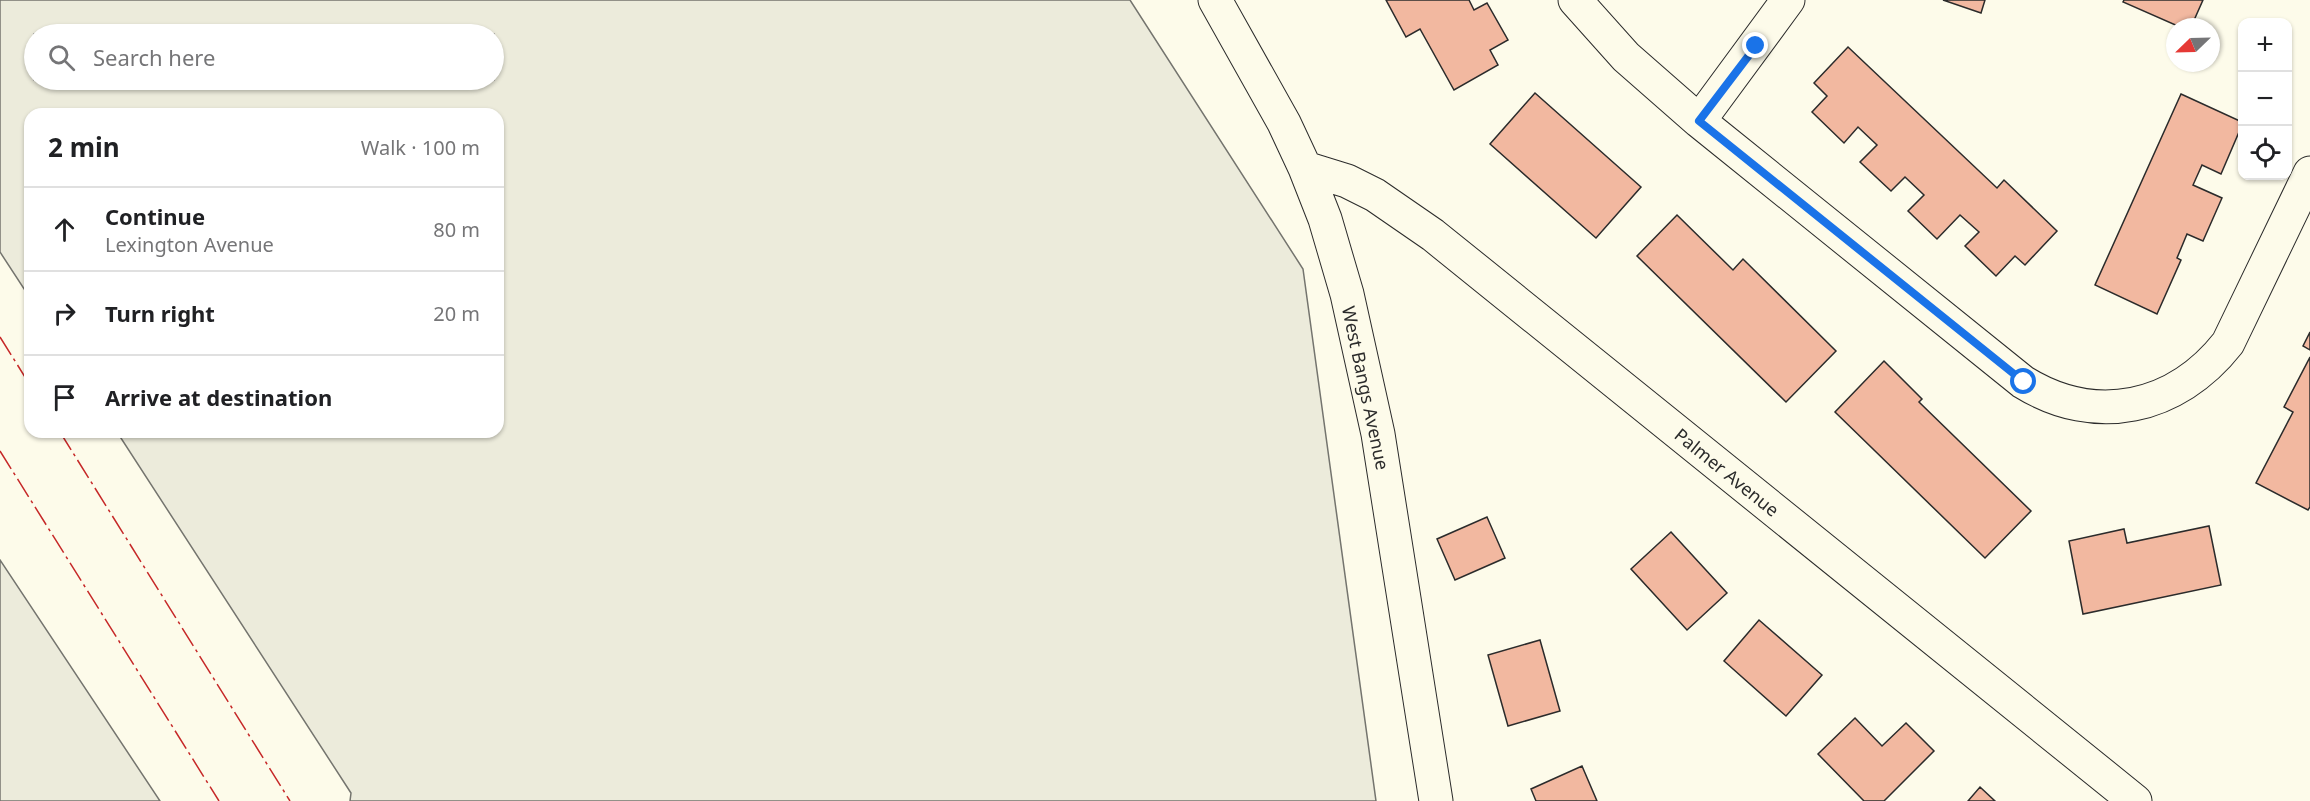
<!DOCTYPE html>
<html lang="en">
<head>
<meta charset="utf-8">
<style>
	body { margin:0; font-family:"Noto Sans",sans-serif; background:#f6f6f6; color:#202124 }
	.controls { position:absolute; right:18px; top:18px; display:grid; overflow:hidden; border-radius:12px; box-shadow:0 2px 4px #0004 }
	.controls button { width:54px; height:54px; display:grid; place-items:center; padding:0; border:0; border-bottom:2px solid #e0e0e0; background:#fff; color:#202124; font:30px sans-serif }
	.compass { position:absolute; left:2166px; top:18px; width:54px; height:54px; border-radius:50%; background:#fff; box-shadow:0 2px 4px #0004; rotate:247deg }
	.stop { position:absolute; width:18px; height:18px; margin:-14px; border:4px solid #1a73e8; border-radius:50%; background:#fff }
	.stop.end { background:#1a73e8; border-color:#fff; box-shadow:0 2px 6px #0008 }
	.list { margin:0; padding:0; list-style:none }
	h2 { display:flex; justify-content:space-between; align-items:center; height:78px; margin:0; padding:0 24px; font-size:26px }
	h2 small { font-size:20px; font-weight:400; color:#757577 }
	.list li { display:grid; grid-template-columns:39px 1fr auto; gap:18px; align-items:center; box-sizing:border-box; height:84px; padding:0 24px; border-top:2px solid #e0e0e0 }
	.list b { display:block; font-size:22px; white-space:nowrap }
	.list p { margin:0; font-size:20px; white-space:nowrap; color:#757577 }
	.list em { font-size:20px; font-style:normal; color:#757577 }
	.icon { flex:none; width:33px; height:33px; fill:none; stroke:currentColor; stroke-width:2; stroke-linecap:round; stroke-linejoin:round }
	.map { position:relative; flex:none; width:2310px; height:801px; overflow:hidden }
	.search { position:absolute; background:#fff; box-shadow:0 2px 4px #0004; left:24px; top:24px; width:480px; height:66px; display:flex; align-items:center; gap:15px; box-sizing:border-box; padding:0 21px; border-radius:33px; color:#757577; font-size:22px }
	.panel { position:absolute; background:#fff; box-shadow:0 2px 4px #0004; left:24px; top:108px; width:480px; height:330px; border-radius:18px }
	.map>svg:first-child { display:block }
	.green { fill:#ecebdb; stroke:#74746e; stroke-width:1.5; fill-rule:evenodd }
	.building { fill:#f2b8a0; stroke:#2b2b2b; stroke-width:1.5 }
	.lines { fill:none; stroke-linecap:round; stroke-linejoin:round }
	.minor-casing { stroke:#2b2b2b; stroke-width:35 }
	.minor { stroke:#fdfbea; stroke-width:33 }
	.power { stroke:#c62828; stroke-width:1.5; stroke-dasharray:21 4.5 3 4.5; stroke-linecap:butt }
	.route { stroke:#1a73e8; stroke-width:8 }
	.labels { text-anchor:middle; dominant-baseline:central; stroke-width:4.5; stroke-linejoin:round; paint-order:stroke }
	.street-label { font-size:18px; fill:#2b2b2b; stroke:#fdfbea }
</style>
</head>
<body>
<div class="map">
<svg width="2310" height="801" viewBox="0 0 2310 801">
	<rect width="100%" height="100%" fill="#fdfbea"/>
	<path class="green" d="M0,0H1130L1303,269L1376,801H350L351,793L117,432H498V114H30V298L0,252ZM34,34H494V80H34Z
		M0,560L160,801H0Z"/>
	<path class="building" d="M1386,0H1469L1474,10L1487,3L1508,40L1490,50L1498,65L1454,90L1420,29L1406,37Z
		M1943,0H1985L1981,13Z
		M2124,0H2203L2191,27H2180L2123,2Z
		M1848,47L1997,188L2004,180L2057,231L2025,265L2015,256L1996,276L1965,246L1979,232L1960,215L1937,239L1908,211L1924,195L1905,177L1891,191L1860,162L1877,145L1858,127L1844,143L1812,112L1827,96L1814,83Z
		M1535,93L1641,187L1596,238L1490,144Z
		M2181,94L2242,122V125L2221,174L2202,165L2193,185L2222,198L2203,241L2187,234L2177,258L2181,260L2157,314L2095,285Z
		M1677,215L1733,270L1743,259L1836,351L1786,402L1637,256Z
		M2310,332V350L2303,346Z
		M2310,357V507L2308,510L2256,483L2293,412L2284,407Z
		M1884,361L1922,399L1919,402L2031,511L1985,558L1835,412Z
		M1487,517L1505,558L1455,580L1437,539Z
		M2209,526L2221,585L2083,614L2069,541L2124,529L2127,543Z
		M1671,532L1727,593L1687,630L1631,569Z
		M1759,620L1822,675L1786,716L1724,661Z
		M1540,640L1560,711L1508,726L1488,655Z
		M1855,718L1882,746L1906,723L1934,751L1884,801H1864L1818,754Z
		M1582,766L1597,801H1536L1531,789Z
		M1980,787L1995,801H1968Z"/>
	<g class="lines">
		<g class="minor-casing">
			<path id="minor" d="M1215,0L1284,123L1305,168L1325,219L1347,294L1378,434L1436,801
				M1575,0L1626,57L1699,121L2023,382C2096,427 2176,409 2228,343L2310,173
				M1699,121L1788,0
				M1305,168L1347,181L1375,195L1433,235L2135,801"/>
		</g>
		<use href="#minor" class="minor"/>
		<path class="power" d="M0,337L30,385
			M60,432L290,801
			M0,451L219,801"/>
	</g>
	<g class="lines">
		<path class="route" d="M1756,46L1699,121L2024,382"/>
	</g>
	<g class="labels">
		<g class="street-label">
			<text transform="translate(1366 388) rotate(78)">West Bangs Avenue</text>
			<text transform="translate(1727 472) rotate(39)">Palmer Avenue</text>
		</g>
	</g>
</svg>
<div class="controls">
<button>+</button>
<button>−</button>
<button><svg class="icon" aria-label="locate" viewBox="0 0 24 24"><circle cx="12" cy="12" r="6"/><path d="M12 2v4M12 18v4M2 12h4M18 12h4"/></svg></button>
</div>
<svg class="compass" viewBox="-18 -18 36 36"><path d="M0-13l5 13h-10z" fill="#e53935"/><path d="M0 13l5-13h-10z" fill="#757577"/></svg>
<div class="stop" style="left:2024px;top:382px"></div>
<div class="stop end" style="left:1756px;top:46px"></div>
<div class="search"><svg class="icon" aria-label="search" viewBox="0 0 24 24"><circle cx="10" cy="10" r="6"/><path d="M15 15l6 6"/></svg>Search here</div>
<section class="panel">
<h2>2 min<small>Walk · 100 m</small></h2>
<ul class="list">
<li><svg class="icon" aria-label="ahead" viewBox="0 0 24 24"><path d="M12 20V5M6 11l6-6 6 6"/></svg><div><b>Continue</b><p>Lexington Avenue</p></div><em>80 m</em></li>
<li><svg class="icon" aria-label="right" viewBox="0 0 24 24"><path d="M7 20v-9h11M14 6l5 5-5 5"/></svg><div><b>Turn right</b></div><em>20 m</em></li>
<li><svg class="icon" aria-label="arrive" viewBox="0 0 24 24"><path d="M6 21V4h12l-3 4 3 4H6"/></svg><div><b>Arrive at destination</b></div></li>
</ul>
</section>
</div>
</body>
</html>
